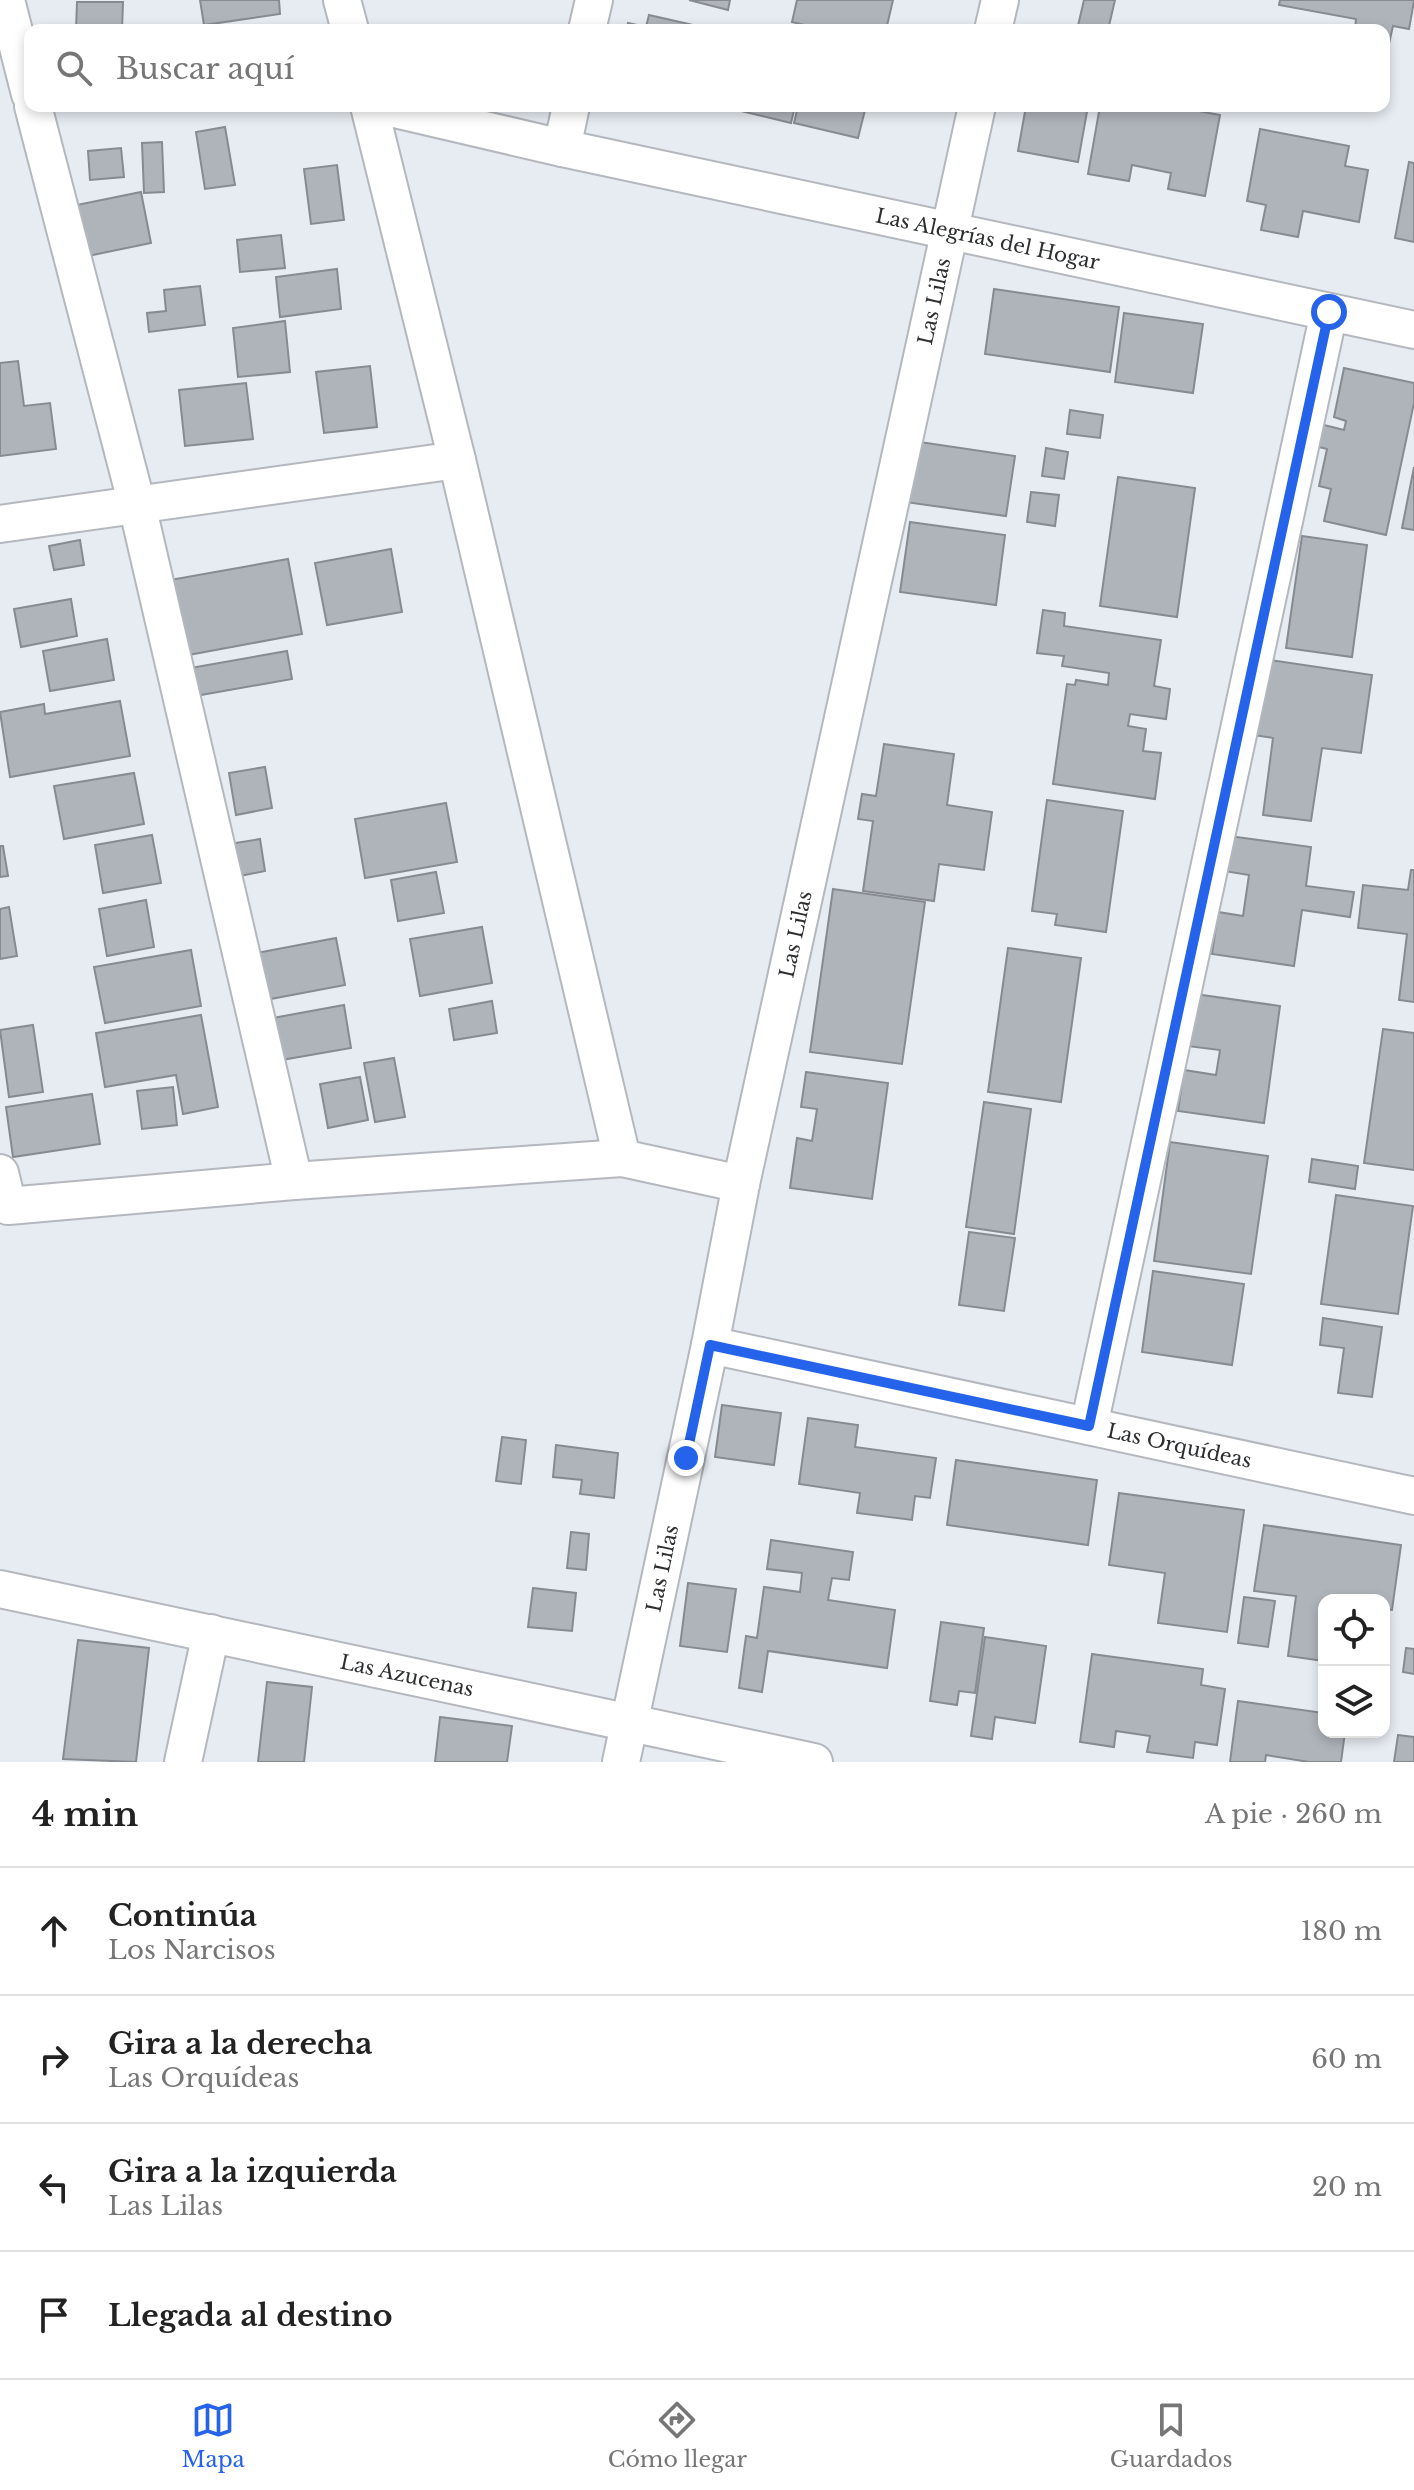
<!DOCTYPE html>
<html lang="es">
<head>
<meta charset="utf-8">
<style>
	body { margin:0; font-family:"Libre Baskerville",serif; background:#f2f2f2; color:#222 }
	.controls { position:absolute; right:24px; bottom:24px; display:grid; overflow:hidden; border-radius:16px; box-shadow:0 4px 12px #0003 }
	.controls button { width:72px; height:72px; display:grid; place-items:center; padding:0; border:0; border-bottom:2px solid #e0e0e0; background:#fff; color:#222; font:40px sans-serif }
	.stop { position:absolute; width:24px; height:24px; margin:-18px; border:6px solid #2563eb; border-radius:50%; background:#fff }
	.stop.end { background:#2563eb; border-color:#fff; box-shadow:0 2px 8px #0008 }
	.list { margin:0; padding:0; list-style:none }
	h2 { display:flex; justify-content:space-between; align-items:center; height:104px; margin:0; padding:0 32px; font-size:34px }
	h2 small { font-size:26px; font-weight:400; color:#767676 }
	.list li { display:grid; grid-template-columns:52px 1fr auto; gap:24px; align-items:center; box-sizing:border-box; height:128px; padding:0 32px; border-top:2px solid #e0e0e0 }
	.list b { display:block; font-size:30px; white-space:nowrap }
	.list p { margin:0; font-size:26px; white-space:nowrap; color:#767676 }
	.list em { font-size:26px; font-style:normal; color:#767676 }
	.icon { flex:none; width:44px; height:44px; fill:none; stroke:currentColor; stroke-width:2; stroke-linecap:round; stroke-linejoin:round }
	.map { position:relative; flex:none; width:1414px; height:1762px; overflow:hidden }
	.search { position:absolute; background:#fff; box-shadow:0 4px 12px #0003; left:24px; right:24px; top:24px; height:88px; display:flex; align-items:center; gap:20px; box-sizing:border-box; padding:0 28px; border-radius:16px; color:#767676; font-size:30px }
	.sheet { height:616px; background:#fff }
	nav { display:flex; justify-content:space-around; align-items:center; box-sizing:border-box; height:112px; border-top:2px solid #e0e0e0; background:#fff; font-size:22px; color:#767676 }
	nav a { display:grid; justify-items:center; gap:4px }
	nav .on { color:#2563eb }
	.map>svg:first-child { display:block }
	.building { fill:#afb4ba; stroke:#878b91; stroke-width:2 }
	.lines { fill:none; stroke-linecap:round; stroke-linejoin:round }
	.minor-casing { stroke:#b4b8be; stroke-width:40 }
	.minor { stroke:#fff; stroke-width:36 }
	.route { stroke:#2563eb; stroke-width:10 }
	.labels { text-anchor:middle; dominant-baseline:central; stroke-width:8; stroke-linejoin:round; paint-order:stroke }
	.street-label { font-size:20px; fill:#2c2e30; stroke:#fff }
</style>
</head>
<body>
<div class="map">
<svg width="1414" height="1762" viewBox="0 0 1414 1762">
	<rect width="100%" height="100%" fill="#e7ecf2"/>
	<path class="building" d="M200,0H279L280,14L204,25Z
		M689,0H730L728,10Z
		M797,0H893L886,30H825L792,22Z
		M1084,0H1115L1108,30H1077Z
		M1280,0H1414V1L1409,29L1393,26L1388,48L1384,47V30H1355L1356,19L1279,5Z
		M77,2H123L122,30H76Z
		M649,15L715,30H626L628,23L646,27Z
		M742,106H795L791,123L741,111Z
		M798,106H866L858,138L794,123Z
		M1026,106H1088L1078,162L1018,151Z
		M1100,106H1172L1220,115L1205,196L1168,189L1171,173L1132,165L1129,181L1088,174Z
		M225,127L235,185L205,189L196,132Z
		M1260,129L1349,146L1345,166L1368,170L1359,222L1303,211L1298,237L1261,230L1266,205L1247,201Z
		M162,142L164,192L144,193L142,143Z
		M121,148L124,177L90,180L88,151Z
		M1409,162L1414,163V242L1395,238Z
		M337,165L344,220L311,224L304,169Z
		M141,192L151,243L83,257L72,206Z
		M281,235L285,268L240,272L237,240Z
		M337,269L341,309L280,317L276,277Z
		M200,286L205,325L149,332L147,313L166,311L164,290Z
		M994,289L1119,307L1110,372L985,354Z
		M1124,313L1203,324L1193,393L1115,382Z
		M285,321L290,372L238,377L233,328Z
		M18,361L24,406L50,403L56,449L0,456V363Z
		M370,366L377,427L324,433L316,372Z
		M1344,368L1414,383V403L1386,535L1324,521L1331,489L1319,486L1327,449L1311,445L1316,423L1344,430L1346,421L1334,417Z
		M246,383L253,439L185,446L179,390Z
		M1070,410L1103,415L1100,438L1067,434Z
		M913,441L1015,456L1006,516L905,502Z
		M1046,448L1068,452L1064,479L1042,476Z
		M1414,467V530L1402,528Z
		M1118,477L1195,488L1177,617L1100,606Z
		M1031,492L1059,495L1055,526L1027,522Z
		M910,522L1005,535L996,605L900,592Z
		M1302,536L1367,545L1352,657L1286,648Z
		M80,540L84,565L54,570L49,546Z
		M391,549L402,612L327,625L315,563Z
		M288,559L302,634L183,656L170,580Z
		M71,599L77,636L21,647L14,609Z
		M1043,610L1065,613L1064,626L1161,640L1154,686L1170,689L1166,719L1130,714L1128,726L1146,729L1143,751L1161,753L1155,799L1053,784L1067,684L1075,685L1076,680L1108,685L1109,673L1062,666L1064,656L1037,653Z
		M107,639L114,680L50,691L43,651Z
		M287,651L292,679L184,698L179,670Z
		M1257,658L1372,675L1361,753L1322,748L1311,821L1263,815L1273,738L1246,734Z
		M120,701L130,756L10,777L0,712L44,704L45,714Z
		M884,744L954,754L947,805L992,812L984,870L939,864L934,901L863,891L873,821L858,819L862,794L876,796Z
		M265,767L272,808L236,815L229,773Z
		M134,773L144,824L64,839L54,786Z
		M1047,800L1123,811L1106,932L1055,925L1057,914L1032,911Z
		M446,803L457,862L365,878L355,819Z
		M152,835L161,883L103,893L95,845Z
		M1229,836L1311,847L1306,886L1354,892L1350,917L1302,910L1294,966L1212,954L1218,912L1243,916L1249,875L1224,871Z
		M260,839L265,871L235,877L229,844Z
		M0,846H3L8,876L0,877Z
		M1411,870H1414V1002L1399,1000L1407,934L1358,928L1363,885L1408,890Z
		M436,872L444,913L398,921L391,880Z
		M833,889L925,902L902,1064L810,1052Z
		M146,900L154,947L107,956L99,909Z
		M9,907L17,956L0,959V909Z
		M482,927L492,983L420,996L410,939Z
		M336,938L345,985L260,1001L251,954Z
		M1008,948L1081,958L1061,1102L988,1092Z
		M191,950L201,1006L105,1023L94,967Z
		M1195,994L1280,1006L1264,1123L1178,1111L1184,1070L1216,1075L1220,1050L1187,1046Z
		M492,1001L497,1033L454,1040L449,1009Z
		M344,1005L351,1048L270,1062L262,1020Z
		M201,1015L218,1107L183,1114L176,1075L105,1087L96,1033Z
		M33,1025L43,1092L9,1097L0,1030Z
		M1383,1029L1414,1033V1170L1364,1163Z
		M394,1058L405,1117L375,1122L364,1063Z
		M806,1072L888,1083L872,1199L790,1188L797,1138L812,1141L817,1109L801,1107Z
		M360,1077L368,1120L328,1128L320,1084Z
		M173,1087L177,1125L142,1129L137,1091Z
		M92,1094L100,1144L13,1157L6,1107Z
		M984,1102L1031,1109L1014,1234L966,1227Z
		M1170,1142L1268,1156L1251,1274L1154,1261Z
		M1312,1159L1358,1166L1355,1189L1309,1182Z
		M1336,1195L1413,1206L1398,1314L1321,1304Z
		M969,1232L1015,1238L1004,1311L959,1305Z
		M1153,1271L1244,1284L1232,1365L1142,1352Z
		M1323,1318L1382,1327L1372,1397L1338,1393L1344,1348L1320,1345Z
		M722,1405L781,1413L774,1465L715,1457Z
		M808,1418L858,1425L855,1447L936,1458L930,1498L915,1496L912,1520L857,1513L860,1493L799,1484Z
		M502,1437L526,1440L521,1484L496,1481Z
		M556,1445L618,1453L614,1498L580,1494L582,1480L553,1477Z
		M956,1460L1097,1480L1088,1545L947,1525Z
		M1119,1493L1244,1510L1227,1632L1158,1623L1165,1573L1109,1565Z
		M1264,1525L1401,1545L1392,1610L1384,1609V1600H1324V1661L1288,1656L1296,1596L1254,1591Z
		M571,1532L589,1534L586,1570L567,1568Z
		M771,1540L853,1552L849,1580L832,1578L828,1600L895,1610L887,1668L768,1651L762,1692L739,1688L746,1636L757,1638L764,1587L800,1592L802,1573L767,1569Z
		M688,1583L736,1589L727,1652L680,1646Z
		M533,1588L576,1593L572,1631L528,1627Z
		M1244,1597L1275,1601L1268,1647L1238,1643Z
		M941,1622L984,1628L975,1693L959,1691L957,1705L930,1701Z
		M985,1637L1046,1646L1035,1723L995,1717L992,1739L971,1736Z
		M78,1640L149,1648L136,1762L63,1759Z
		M1406,1648L1414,1649V1674L1403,1672Z
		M1092,1654L1203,1669L1201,1685L1225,1689L1217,1745L1195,1742L1193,1758L1147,1752L1150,1736L1116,1731L1114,1747L1080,1742Z
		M267,1682L312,1687L304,1762H258Z
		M1238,1701L1324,1713V1732H1345L1341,1762H1309L1266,1755L1265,1762H1230Z
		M440,1717L512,1726L507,1762H435Z
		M1398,1735L1414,1737V1762H1394Z"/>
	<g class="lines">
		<g class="minor-casing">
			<g id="minor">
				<path d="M6,0L30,94"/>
				<path d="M342,0L350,30"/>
				<path d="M587,30L594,0"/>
				<path d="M993,30L1000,0"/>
				<path d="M33,106L137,505L294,1181"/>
				<path d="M369,106L457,460L622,1158L741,1184"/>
				<path id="s1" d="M382,106L562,148L1414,330"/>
				<path d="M562,148L571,106"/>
				<path d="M0,524L457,460"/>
				<path d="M0,1173L8,1206L294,1181L622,1158"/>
				<path id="s2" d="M710,1345L1414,1496"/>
				<path d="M1089,1426L1329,312"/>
				<path id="s3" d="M0,1589L814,1762"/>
				<path d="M183,1762L211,1633"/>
				<path id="s4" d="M621,1762L710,1345L741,1184L977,106"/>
			</g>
		</g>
		<use href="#minor" class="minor"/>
	</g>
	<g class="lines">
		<path class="route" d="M686,1458L710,1345L1089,1426L1329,312"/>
	</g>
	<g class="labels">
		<g class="street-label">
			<text stroke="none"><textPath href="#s1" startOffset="620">Las Alegrías del Hogar</textPath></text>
			<text stroke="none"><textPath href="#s4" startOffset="1494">Las Lilas</textPath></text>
			<text stroke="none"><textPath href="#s4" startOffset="846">Las Lilas</textPath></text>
			<text stroke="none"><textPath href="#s2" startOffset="480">Las Orquídeas</textPath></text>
			<text stroke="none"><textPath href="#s4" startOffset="198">Las Lilas</textPath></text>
			<text stroke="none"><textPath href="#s3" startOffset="416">Las Azucenas</textPath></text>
		</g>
	</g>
</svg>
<div class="controls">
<button><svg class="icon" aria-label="locate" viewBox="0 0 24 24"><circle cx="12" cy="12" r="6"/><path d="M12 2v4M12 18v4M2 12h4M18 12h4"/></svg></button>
<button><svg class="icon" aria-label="layers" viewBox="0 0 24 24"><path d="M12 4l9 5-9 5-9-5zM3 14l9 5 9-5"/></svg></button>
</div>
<div class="stop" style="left:1329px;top:312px"></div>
<div class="stop end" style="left:686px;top:1458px"></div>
<div class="search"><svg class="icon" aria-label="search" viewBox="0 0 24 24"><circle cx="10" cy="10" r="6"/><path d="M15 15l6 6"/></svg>Buscar aquí</div>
</div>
<section class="sheet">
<h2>4 min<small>A pie · 260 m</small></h2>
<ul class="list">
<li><svg class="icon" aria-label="ahead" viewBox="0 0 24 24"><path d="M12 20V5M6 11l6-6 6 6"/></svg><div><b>Continúa</b><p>Los Narcisos</p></div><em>180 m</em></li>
<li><svg class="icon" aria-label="right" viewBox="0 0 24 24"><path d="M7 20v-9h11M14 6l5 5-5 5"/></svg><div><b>Gira a la derecha</b><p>Las Orquídeas</p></div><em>60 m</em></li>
<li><svg class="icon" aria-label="left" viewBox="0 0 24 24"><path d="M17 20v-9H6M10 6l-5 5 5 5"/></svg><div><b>Gira a la izquierda</b><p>Las Lilas</p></div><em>20 m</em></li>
<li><svg class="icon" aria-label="arrive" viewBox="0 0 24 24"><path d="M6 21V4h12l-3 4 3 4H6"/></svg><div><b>Llegada al destino</b></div></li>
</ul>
</section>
<nav>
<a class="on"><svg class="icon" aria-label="map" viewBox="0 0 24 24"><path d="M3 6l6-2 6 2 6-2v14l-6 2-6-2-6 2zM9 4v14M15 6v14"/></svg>Mapa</a>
<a><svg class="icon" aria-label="directions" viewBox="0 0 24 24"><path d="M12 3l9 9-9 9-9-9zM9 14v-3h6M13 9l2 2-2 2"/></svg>Cómo llegar</a>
<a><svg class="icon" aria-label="saved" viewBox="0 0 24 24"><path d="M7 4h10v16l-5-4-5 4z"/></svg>Guardados</a>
</nav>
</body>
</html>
